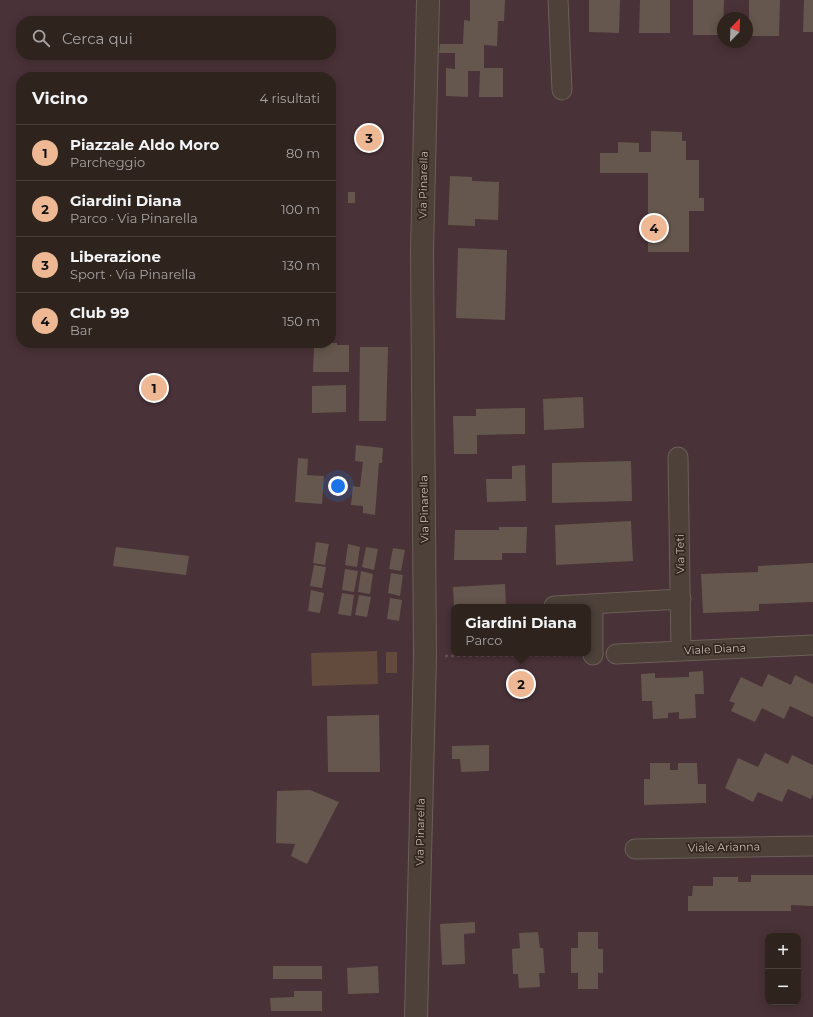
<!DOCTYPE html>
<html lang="it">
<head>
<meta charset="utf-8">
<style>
	body { margin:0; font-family:Montserrat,sans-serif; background:#3a2f2a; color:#f1f3f6 }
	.controls { position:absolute; right:12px; bottom:12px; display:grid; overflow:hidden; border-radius:8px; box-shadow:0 2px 10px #0003 }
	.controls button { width:36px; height:36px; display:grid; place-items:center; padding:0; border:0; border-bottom:1px solid #49403b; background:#2e231d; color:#f1f3f6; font:20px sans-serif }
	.compass { position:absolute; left:717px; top:12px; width:36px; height:36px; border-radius:50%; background:#2e231d; box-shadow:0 2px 10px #0003; rotate:23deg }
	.you { position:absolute; left:338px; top:486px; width:14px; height:14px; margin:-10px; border:3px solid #fff; border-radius:50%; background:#1a73e8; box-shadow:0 0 0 6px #1a73e833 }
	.badge { display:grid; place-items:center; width:26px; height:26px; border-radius:50%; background:#efb895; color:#111; font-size:13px; font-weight:700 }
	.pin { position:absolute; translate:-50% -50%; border:2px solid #fff; box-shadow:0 1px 4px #0006 }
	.popup { position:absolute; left:451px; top:604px; width:140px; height:52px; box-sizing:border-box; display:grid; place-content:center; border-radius:8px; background:#2e231d; filter:drop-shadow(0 1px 3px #0005); font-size:13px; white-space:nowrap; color:#a7a4a4 }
	.popup b { font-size:15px; color:#f1f3f6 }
	.popup::after { content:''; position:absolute; left:50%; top:100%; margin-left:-8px; border:8px solid transparent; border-top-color:#2e231d }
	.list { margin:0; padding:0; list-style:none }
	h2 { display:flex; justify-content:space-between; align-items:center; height:52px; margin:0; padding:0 16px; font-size:17px }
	h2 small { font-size:13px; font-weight:400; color:#a7a4a4 }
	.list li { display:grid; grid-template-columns:26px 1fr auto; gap:12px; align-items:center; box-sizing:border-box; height:56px; padding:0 16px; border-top:1px solid #49403b }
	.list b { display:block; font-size:15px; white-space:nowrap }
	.list p { margin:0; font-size:13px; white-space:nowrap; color:#a7a4a4 }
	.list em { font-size:13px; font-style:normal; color:#a7a4a4 }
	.icon { flex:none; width:22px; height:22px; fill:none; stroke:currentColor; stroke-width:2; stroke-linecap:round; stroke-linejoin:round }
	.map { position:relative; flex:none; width:813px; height:1017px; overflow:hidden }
	.search { position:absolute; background:#2e231d; box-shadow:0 2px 10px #0003; left:16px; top:16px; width:320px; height:44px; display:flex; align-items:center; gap:10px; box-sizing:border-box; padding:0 14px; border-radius:16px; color:#a7a4a4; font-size:15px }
	.panel { position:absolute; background:#2e231d; box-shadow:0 2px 10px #0003; left:16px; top:72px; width:320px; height:276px; border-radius:16px }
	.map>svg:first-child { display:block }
	.green { fill:#493238; fill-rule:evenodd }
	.water { fill:#624a3c }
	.building { fill:#65574d }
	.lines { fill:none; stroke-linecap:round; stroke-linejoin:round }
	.minor-casing { stroke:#6b5f58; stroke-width:21 }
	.tertiary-casing { stroke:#6b5f58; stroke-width:24 }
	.path { stroke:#614e50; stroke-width:2.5; stroke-dasharray:3 3; stroke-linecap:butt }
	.minor { stroke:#4d413a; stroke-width:19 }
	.tertiary { stroke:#4d413a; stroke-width:22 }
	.labels { text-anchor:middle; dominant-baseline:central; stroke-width:3.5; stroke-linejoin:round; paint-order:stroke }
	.street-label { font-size:11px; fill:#c8bdb7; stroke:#32261f }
</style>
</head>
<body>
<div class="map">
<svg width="813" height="1017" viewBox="0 0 813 1017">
	<rect width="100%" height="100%" fill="#3d2f27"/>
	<path class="green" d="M0,0H813V1017H0ZM723,18H747V42H723ZM21,21H331V55H21ZM21,77H331V343H21ZM454,607H588V653H454ZM768,936H798V1002H768Z"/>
	<path class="water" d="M377,651L378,684L312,686L311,653Z
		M386,652H397V673H386Z"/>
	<path class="building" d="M470,0H505L504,21H498L497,46L484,45V68H503V97H479L480,71H468V97L446,96V68L455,69V53H439L440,44H463L464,20L470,21Z
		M589,0H620L619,33L589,32Z
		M640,0H670V33H639Z
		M693,0H724L723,35H693Z
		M749,0H780L779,36H749Z
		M804,0H813V32H803Z
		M651,131L682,132V141H686V160H699V198H704V211H689V252H648V173H600V153H618V142L639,143V152H651Z
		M450,176L472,177V181L499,182L498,220L475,219V226L448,225Z
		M348,192H355V203H348Z
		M331,193H334V203H331Z
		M458,248L507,250L505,320L456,318Z
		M324,343H337V345H349V372H313L314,347H324Z
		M360,347H388L386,421H359Z
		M346,385V412L312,413V386Z
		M583,397L584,428L544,430L543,399Z
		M525,408V434L477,435V454H454L453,416H476V409Z
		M356,445L383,448L382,463H379L375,515L363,513V506L351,505L353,486L360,487L363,462L355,461Z
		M298,458L308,459L307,475L324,476L322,504L295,502Z
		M631,461L632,501L552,503V463Z
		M525,465L526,501L487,502L486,479H512V466Z
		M631,521L633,561L556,565L555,525Z
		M499,527H527L526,553H502V560H454L455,530H499Z
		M316,542L329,544L325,565L313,563Z
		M348,544L360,547L357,567L345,565Z
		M116,547L189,556L186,575L113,566Z
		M366,547L378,549L374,570L362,567Z
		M393,548L405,550L401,571L389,569Z
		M813,563V602L759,604V611L703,613L701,574L758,572V566Z
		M314,565L326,567L322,588L310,586Z
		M345,569L358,571L354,592L342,590Z
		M361,571L373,574L370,594L358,592Z
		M391,573L403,575L400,596L388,593Z
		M505,584L506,607H454L453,587Z
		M311,590L324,593L320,613L308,611Z
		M342,593L354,595L351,616L338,614Z
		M359,595L371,597L367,617L355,615Z
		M390,598L402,600L399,621L387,619Z
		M703,671L704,694H695L696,718L679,719V712L668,713V718L653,719L652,701H642L641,674L655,673V678L689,677V672Z
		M768,674L791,685L795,675L813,684V717L790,706L784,719L762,708L755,722L731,711L735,703L729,701L741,677L762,687Z
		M379,715L380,772H328L327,716Z
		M489,745V771L461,772L460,759H452V746Z
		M765,753L788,764L792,755L813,765V794L811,799L788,789L782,802L758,792L753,802L725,788L738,758L758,767Z
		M650,763H670V770H678V763H697L698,784H706V803L644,805V779H650Z
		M310,790L339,802L307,864L291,856L295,844L276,843L277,791Z
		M751,875H813V906L791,905V911H688V896H692L693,886H713V877H738V882H751Z
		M475,922V933L464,934L465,964L442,965L440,924Z
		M538,932L540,948H543L545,973H539L540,987L519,988L518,974H513L512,949L520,948L519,933Z
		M578,932H598V949H603V973H598V989H578V973H571V948H578Z
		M273,966H322V979H273Z
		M378,966L379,993L348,994L347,968Z
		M294,991H322V1011H271L270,998L294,997Z"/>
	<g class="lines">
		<g class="minor-casing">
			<path id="minor" d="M558,0L562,90
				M678,457L681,651
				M554,606L681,599
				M616,654L813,645
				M593,655V604
				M635,849L813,846"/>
		</g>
		<g class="tertiary-casing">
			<path id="tertiary" d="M416,1017L425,657L422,250L428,0"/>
		</g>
		<path class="path" d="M445,656L576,655"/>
		<use href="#minor" class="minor"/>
		<use href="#tertiary" class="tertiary"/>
	</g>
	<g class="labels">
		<g class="street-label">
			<text transform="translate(423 185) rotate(-89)">Via Pinarella</text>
			<text transform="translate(424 509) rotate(-91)">Via Pinarella</text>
			<text transform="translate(680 554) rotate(-91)">Via Teti</text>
			<text transform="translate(715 649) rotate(-3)">Viale Diana</text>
			<text transform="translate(420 832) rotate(-89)">Via Pinarella</text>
			<text transform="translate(724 847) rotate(-1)">Viale Arianna</text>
		</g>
	</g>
</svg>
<div class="controls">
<button>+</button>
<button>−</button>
</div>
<svg class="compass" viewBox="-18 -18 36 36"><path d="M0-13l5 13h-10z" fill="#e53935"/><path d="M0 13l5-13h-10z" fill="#a7a4a4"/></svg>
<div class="you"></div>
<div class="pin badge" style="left:154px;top:388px">1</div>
<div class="pin badge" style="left:521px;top:684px">2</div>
<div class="popup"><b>Giardini Diana</b>Parco</div>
<div class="pin badge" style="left:369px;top:138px">3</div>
<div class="pin badge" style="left:654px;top:228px">4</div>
<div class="search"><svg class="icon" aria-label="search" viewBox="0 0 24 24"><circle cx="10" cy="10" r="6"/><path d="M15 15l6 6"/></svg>Cerca qui</div>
<section class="panel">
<h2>Vicino<small>4 risultati</small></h2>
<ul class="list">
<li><span class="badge">1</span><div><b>Piazzale Aldo Moro</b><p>Parcheggio</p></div><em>80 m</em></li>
<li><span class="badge">2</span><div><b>Giardini Diana</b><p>Parco · Via Pinarella</p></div><em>100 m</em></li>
<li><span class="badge">3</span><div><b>Liberazione</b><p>Sport · Via Pinarella</p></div><em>130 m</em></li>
<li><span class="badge">4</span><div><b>Club 99</b><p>Bar</p></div><em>150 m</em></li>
</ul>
</section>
</div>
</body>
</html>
